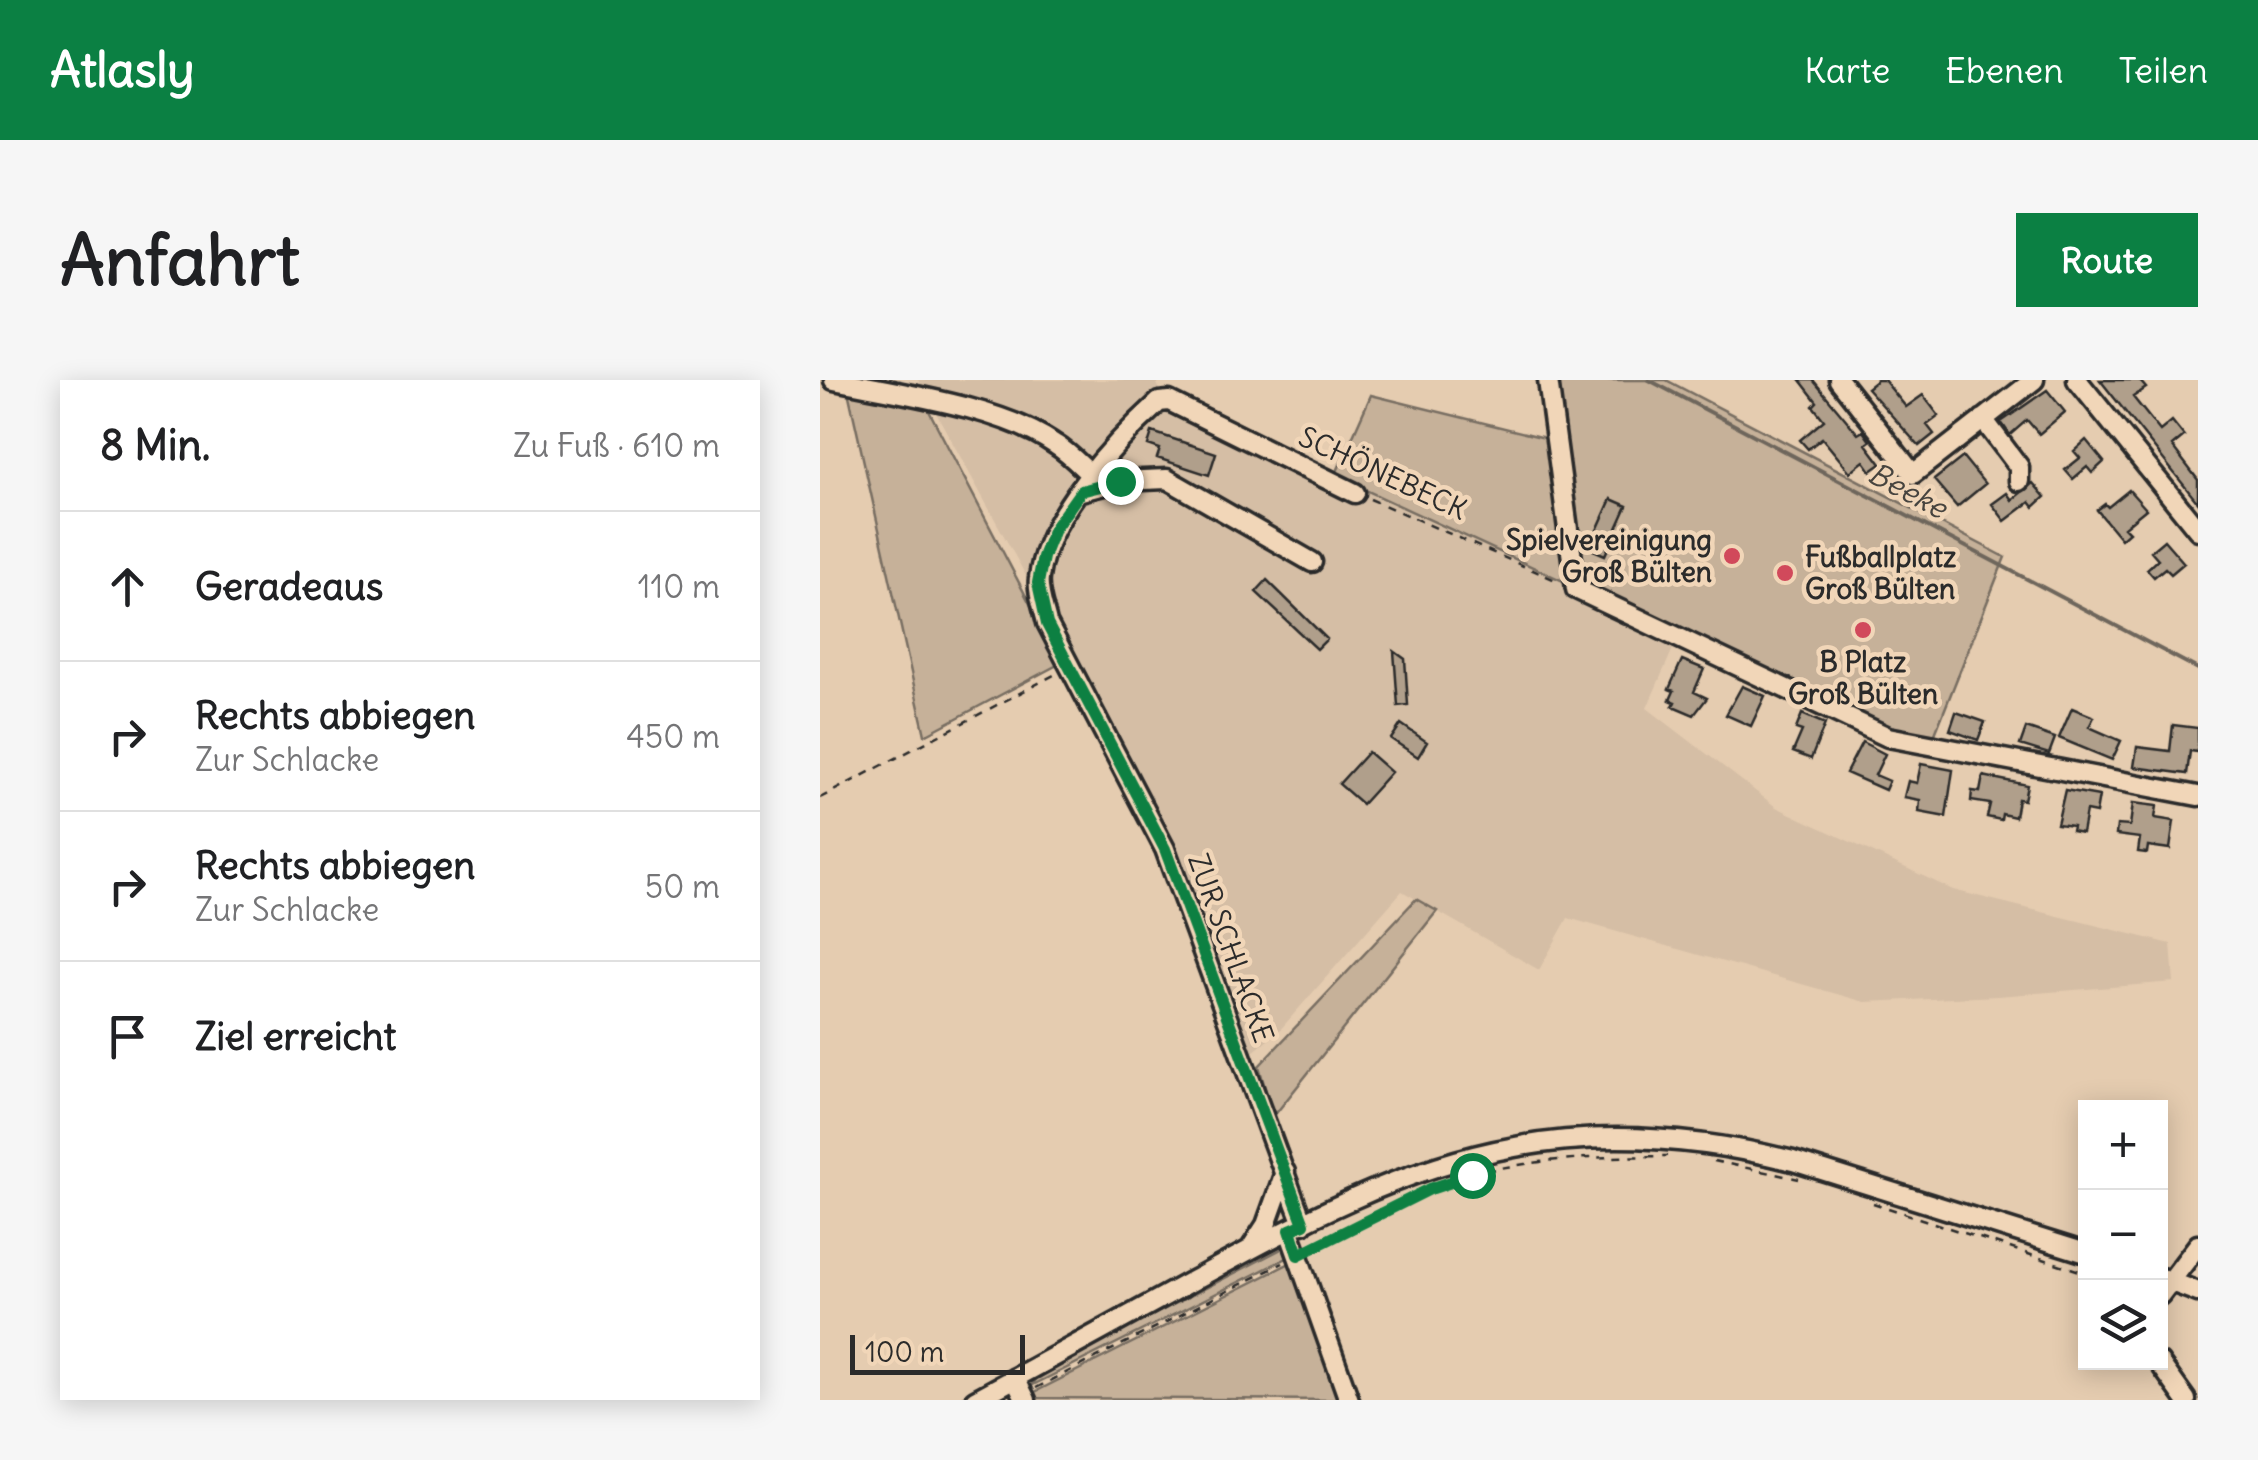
<!DOCTYPE html>
<html lang="de">
<head>
<meta charset="utf-8">
<style>
	body { margin:0; font-family:Delius,sans-serif; background:#f6f6f6; color:#202124 }
	.controls { position:absolute; right:30px; bottom:30px; display:grid; overflow:hidden; border-radius:0px; box-shadow:0 5px 25px #0003 }
	.controls button { width:90px; height:90px; display:grid; place-items:center; padding:0; border:0; border-bottom:2px solid #e0e0e0; background:#fff; color:#202124; font:50px sans-serif }
	.scale { position:absolute; left:30px; bottom:25px; width:175px; box-sizing:border-box; padding-left:10px; border:5px solid #2b2b2b; border-top:0; font-size:28px; line-height:35px; white-space:nowrap; color:#2b2b2b; -webkit-text-stroke:8px #f1d6b8; paint-order:stroke }
	.stop { position:absolute; width:30px; height:30px; margin:-22px; border:8px solid #0b8043; border-radius:50%; background:#fff }
	.stop.end { background:#0b8043; border-color:#fff; box-shadow:0 2px 10px #0008 }
	.list { margin:0; padding:0; list-style:none }
	h2 { display:flex; justify-content:space-between; align-items:center; height:130px; margin:0; padding:0 40px; font-size:42px }
	h2 small { font-size:32px; font-weight:400; color:#757577 }
	.list li { display:grid; grid-template-columns:65px 1fr auto; gap:30px; align-items:center; box-sizing:border-box; height:150px; padding:0 40px; border-top:2px solid #e0e0e0 }
	.list b { display:block; font-size:38px; white-space:nowrap }
	.list p { margin:0; font-size:32px; white-space:nowrap; color:#757577 }
	.list em { font-size:32px; font-style:normal; color:#757577 }
	.icon { flex:none; width:55px; height:55px; fill:none; stroke:currentColor; stroke-width:2; stroke-linecap:round; stroke-linejoin:round }
	.map { position:relative; flex:none; width:1378px; height:1020px; overflow:hidden; border-radius:0px }
	header { display:flex; align-items:center; gap:60px; box-sizing:border-box; height:140px; padding:0 50px; background:#0b8043; color:#fff }
	header strong { font-size:48px }
	nav { display:flex; gap:55px; margin-inline-start:auto; font-size:35px }
	.intro { display:flex; align-items:center; justify-content:space-between; box-sizing:border-box; height:240px; padding:0 60px }
	h1 { margin:0; font-size:70px }
	.button { padding:25px 45px; border-radius:0px; background:#0b8043; color:#fff; font-size:35px; font-weight:700 }
	main { display:flex; gap:60px; padding:0 60px }
	aside { flex:1; background:#fff; border-radius:0px; box-shadow:0 5px 25px #0003 }
	.map>svg:first-child { display:block }
	.built { fill:#d5bea5 }
	.green { fill:#c6b199; stroke:#786e62; stroke-width:2.5 }
	.lines { fill:none; stroke-linecap:round; stroke-linejoin:round }
	.stream { stroke:#6e665b; stroke-width:4 }
	.building { fill:#b09f8b; stroke:#2b2b2b; stroke-width:2.5 }
	.minor-casing { stroke:#2b2b2b; stroke-width:25 }
	.path { stroke:#2b2b2b; stroke-width:2.5; stroke-dasharray:8 8; stroke-linecap:butt }
	.minor { stroke:#f1d6b8; stroke-width:18 }
	.route { stroke:#0b8043; stroke-width:12 }
	.poi-dot { fill:#d1495b; stroke:#f1d6b8; stroke-width:4 }
	.labels { text-anchor:middle; dominant-baseline:central; stroke-width:9; stroke-linejoin:round; paint-order:stroke }
	.street-label { font-size:28px; fill:#2b2b2b; stroke:#f1d6b8 }
	.poi-label { font-size:28px; font-weight:bold; fill:#2b2b2b; stroke:#f1d6b8; text-anchor:end }
	.water-label { font-size:30px; font-style:italic; fill:#47443f; stroke:#f1d6b8 }
</style>
</head>
<body>
<header>
<strong>Atlasly</strong>
<nav><a>Karte</a><a>Ebenen</a><a>Teilen</a></nav>
</header>
<div class="intro"><h1>Anfahrt</h1><a class="button">Route</a></div>
<main>
<aside>
<h2>8 Min.<small>Zu Fuß · 610 m</small></h2>
<ul class="list">
<li><svg class="icon" aria-label="ahead" viewBox="0 0 24 24"><path d="M12 20V5M6 11l6-6 6 6"/></svg><div><b>Geradeaus</b></div><em>110 m</em></li>
<li><svg class="icon" aria-label="right" viewBox="0 0 24 24"><path d="M7 20v-9h11M14 6l5 5-5 5"/></svg><div><b>Rechts abbiegen</b><p>Zur Schlacke</p></div><em>450 m</em></li>
<li><svg class="icon" aria-label="right" viewBox="0 0 24 24"><path d="M7 20v-9h11M14 6l5 5-5 5"/></svg><div><b>Rechts abbiegen</b><p>Zur Schlacke</p></div><em>50 m</em></li>
<li><svg class="icon" aria-label="arrive" viewBox="0 0 24 24"><path d="M6 21V4h12l-3 4 3 4H6"/></svg><div><b>Ziel erreicht</b></div></li>
</ul>
</aside>
<div class="map">
<svg width="1378" height="1020" viewBox="0 0 1378 1020">
	<rect width="100%" height="100%" fill="#e5ccb0"/>
	<filter id="ink" filterUnits="userSpaceOnUse"><feTurbulence type="fractalNoise" baseFrequency=".01" numOctaves="2"/><feDisplacementMap in="SourceGraphic" scale="20" xChannelSelector="R" yChannelSelector="G"/><feConvolveMatrix kernelMatrix="1 2 1 2 8 2 1 2 1" color-interpolation-filters="sRGB"/></filter>
	<g filter="url(#ink)">
		<path class="built" d="M98,0H340L337,5L343,13L515,96L859,255L827,328L956,427L1133,510L1351,564L1354,602L1178,616L1045,622L748,538L719,590L582,511L459,651L428,676L259,292Z"/>
		<path class="green" d="M720,0H846L1185,177L1113,359L1073,353L515,96L551,15L729,59Z
			M28,11L106,25L241,283L105,355Z
			M596,519L617,531L453,737L439,686Z
			M471,864L475,874L211,1006L221,993Z
			M476,880L527,1020L213,1018V1013Z"/>
		<g class="lines">
			<path class="stream" d="M829,0L1378,289"/>
		</g>
		<path class="building" d="M980,0H993L1038,54L1043,51L1050,61L1046,64L1061,84L1051,91L1044,81L1030,92L1002,58L988,69L980,60L1004,40L993,26L997,22Z
			M1057,0H1064L1086,27L1103,15L1119,36L1107,45L1114,54L1099,66L1047,8Z
			M1280,0H1319L1326,8L1313,17L1340,51L1352,41L1364,56L1352,66L1378,100V123Z
			M1227,10L1245,32L1219,54L1207,40L1190,55L1181,42Z
			M332,52L396,73L389,95L337,78L340,69L328,65Z
			M1266,60L1284,82L1272,93L1267,87L1253,99L1245,90L1260,78L1254,71Z
			M1143,77L1165,104L1137,127L1114,100Z
			M1213,103L1225,117L1214,127L1210,122L1185,141L1172,124L1187,113L1192,120Z
			M1309,110L1326,129L1304,147L1309,152L1301,159L1277,130L1285,124L1288,127Z
			M791,119L807,126L785,175L769,168Z
			M1344,160L1364,183L1351,194L1345,188L1334,197L1327,189L1338,179L1331,171Z
			M447,200L507,259L497,269L436,212Z
			M574,271L585,279L588,325L578,326Z
			M862,280L884,289L874,312L887,318L874,335L853,326L855,322L850,320L854,311L849,309Z
			M922,306L945,316L931,346L906,335Z
			M1252,328L1274,337L1269,347L1301,361L1292,380L1239,358Z
			M1136,332L1165,342L1158,360L1130,350Z
			M982,334L1005,344L991,379L973,372L982,351L976,349Z
			M581,344L607,362L598,377L571,359Z
			M1353,345L1378,348V372L1370,371L1367,394L1314,387L1317,367L1350,371Z
			M1206,348L1235,358L1229,374L1200,365Z
			M1042,362L1065,374L1055,395L1069,401L1065,410L1026,393Z
			M548,372L571,392L542,424L519,404Z
			M1101,384L1133,390L1126,437L1099,432L1100,420L1084,417L1088,401L1097,403Z
			M1163,396L1207,405L1204,420L1198,419L1195,437L1182,434L1181,440L1167,437L1170,424L1151,421L1152,411L1160,412Z
			M1245,410L1279,416L1276,433L1266,431L1262,453L1252,451L1253,446L1237,444Z
			M1313,423L1337,426L1335,438L1354,441L1350,469L1328,466L1327,473L1318,472L1320,458L1296,455L1297,445L1310,446Z"/>
		<g class="lines">
			<g class="minor-casing">
				<path id="minor" d="M14,0C78,13 183,27 236,65C249,73 260,85 271,95
					M728,0L756,209L1068,357L1378,416
					M1019,0L1093,94L1214,0
					M1257,0L1378,150
					M1163,39L1199,87V101
					M261,111L300,101L347,99L492,182
					M483,844L345,469L227,243C224,229 217,212 219,198C226,136 294,63 339,22L349,21L535,113
					M469,851L529,1020
					M431,868L446,845L465,792
					M1341,898L1378,912
					M1340,915L1378,865
					M1339,982L1366,1020
					M195,998L206,1020
					M155,1020C228,980 301,940 374,900C475,845 581,787 695,767C788,750 881,758 973,781L1266,873"/>
			</g>
			<path class="path" d="M550,119L740,202
				M0,418L236,294
				M894,781L979,799
				M1053,823L1266,893
				M492,868C531,848 570,825 610,809C684,778 768,777 847,776
				M216,1008L463,883"/>
			<use href="#minor" class="minor"/>
		</g>
	</g>
	<g class="lines" filter="url(#ink)">
		<path class="route" d="M300,101L261,111L234,149L223,177L218,203L227,244L345,469L484,844L470,850L478,875L610,809L652,795"/>
	</g>
	<g class="poi-dot">
		<circle cx="912" cy="176" r="10"/>
		<circle cx="965" cy="193" r="10"/>
		<circle cx="1043" cy="250" r="10"/>
	</g>
	<g class="labels">
		<g class="street-label">
			<text transform="translate(563 93) rotate(25)">SCHÖNEBECK</text>
			<text transform="translate(411 568) rotate(70)">ZUR SCHLACKE</text>
		</g>
		<g class="poi-label">
			<text x="892" y="160">Spielvereinigung<tspan x="892" dy="32">Groß Bülten</tspan></text>
			<text x="985" y="177" text-anchor="start">Fußballplatz<tspan x="985" dy="32">Groß Bülten</tspan></text>
			<text x="1043" y="282" text-anchor="middle">B Platz<tspan x="1043" dy="32">Groß Bülten</tspan></text>
		</g>
		<g class="water-label">
			<text transform="translate(1088 110) rotate(28)">Beeke</text>
		</g>
	</g>
</svg>
<div class="controls">
<button>+</button>
<button>−</button>
<button><svg class="icon" aria-label="layers" viewBox="0 0 24 24"><path d="M12 4l9 5-9 5-9-5zM3 14l9 5 9-5"/></svg></button>
</div>
<div class="scale">100 m</div>
<div class="stop" style="left:652px;top:795px"></div>
<div class="stop end" style="left:300px;top:101px"></div>
</div>
</main>
</body>
</html>
